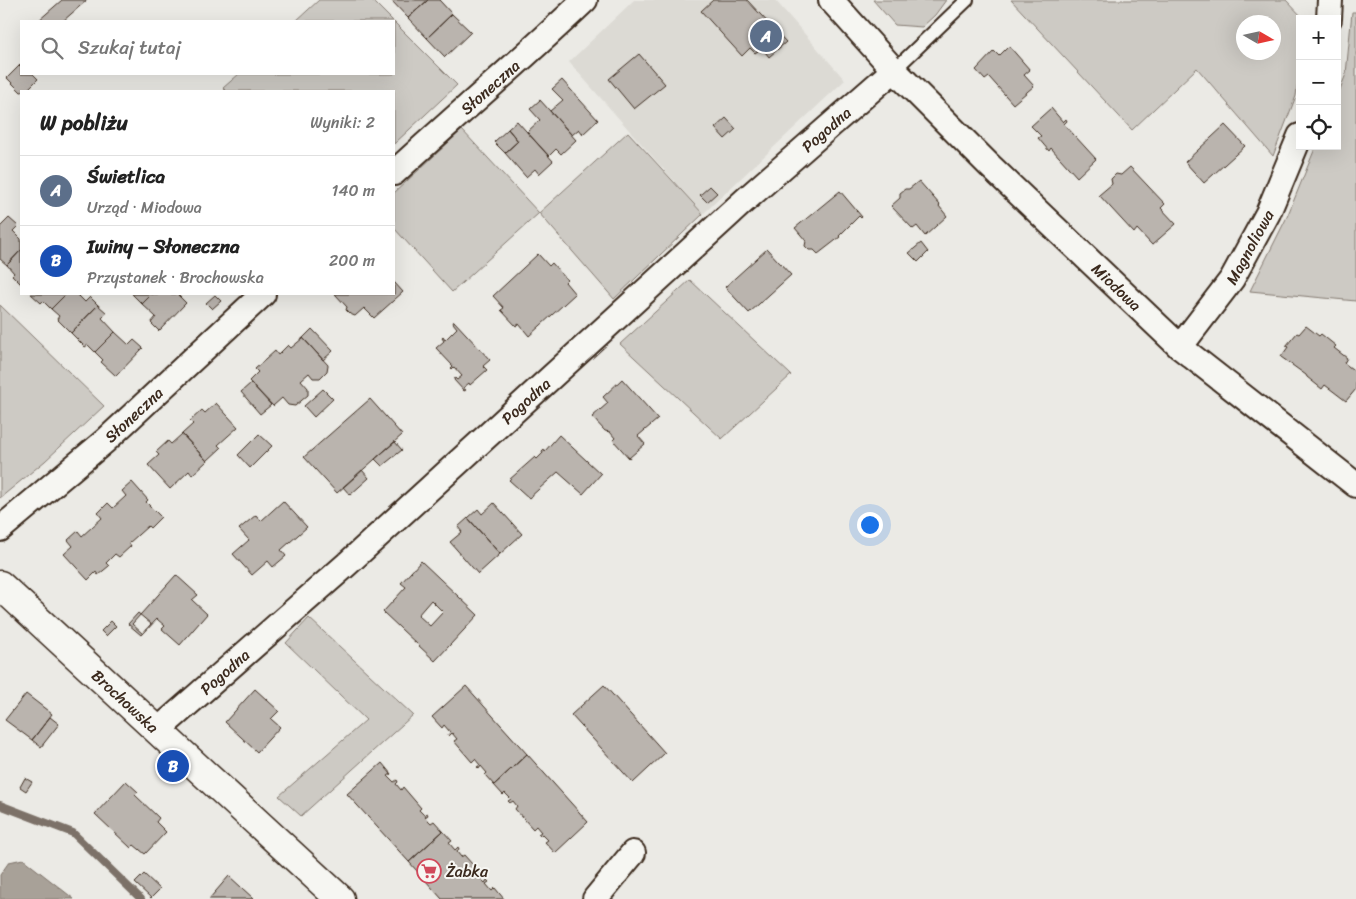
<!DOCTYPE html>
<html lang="pl">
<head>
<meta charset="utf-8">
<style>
	body { margin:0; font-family:Sriracha,sans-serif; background:#f6f6f6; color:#222 }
	.controls { position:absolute; right:15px; top:15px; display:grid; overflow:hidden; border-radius:0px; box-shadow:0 5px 20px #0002 }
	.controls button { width:45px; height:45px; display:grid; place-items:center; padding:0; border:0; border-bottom:1px solid #e0e0e0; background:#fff; color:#222; font:25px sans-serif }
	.compass { position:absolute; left:1236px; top:15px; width:45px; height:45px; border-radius:50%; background:#fff; box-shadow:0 5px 20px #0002; rotate:99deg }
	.you { position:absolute; left:869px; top:524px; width:18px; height:18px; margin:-12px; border:4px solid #fff; border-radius:50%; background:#1a73e8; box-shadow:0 0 0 8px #1a73e833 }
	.badge { display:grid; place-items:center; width:32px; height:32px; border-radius:50%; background:#d1495b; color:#fff; font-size:16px; font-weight:700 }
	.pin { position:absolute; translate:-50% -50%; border:2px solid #fff; box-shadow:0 1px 5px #0006 }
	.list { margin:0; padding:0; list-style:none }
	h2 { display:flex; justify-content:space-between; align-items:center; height:65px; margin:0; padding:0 20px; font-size:21px }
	h2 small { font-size:16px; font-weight:400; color:#767676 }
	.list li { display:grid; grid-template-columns:32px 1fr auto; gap:15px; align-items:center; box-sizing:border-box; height:70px; padding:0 20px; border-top:1px solid #e0e0e0 }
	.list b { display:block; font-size:19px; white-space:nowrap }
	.list p { margin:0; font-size:16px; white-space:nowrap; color:#767676 }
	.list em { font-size:16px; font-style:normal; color:#767676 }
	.icon { flex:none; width:28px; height:28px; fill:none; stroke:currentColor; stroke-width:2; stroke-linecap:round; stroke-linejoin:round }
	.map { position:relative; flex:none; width:1356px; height:899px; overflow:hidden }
	.search { position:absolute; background:#fff; box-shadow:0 5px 20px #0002; left:20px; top:20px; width:375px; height:55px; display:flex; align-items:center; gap:12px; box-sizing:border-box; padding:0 18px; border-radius:0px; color:#767676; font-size:19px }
	.panel { position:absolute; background:#fff; box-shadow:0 5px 20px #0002; left:20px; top:90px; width:375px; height:205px; border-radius:0px }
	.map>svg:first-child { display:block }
	.built { fill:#dcdad4 }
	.green { fill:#cdcac4; stroke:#847a71; fill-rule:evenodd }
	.water { fill:#a8a198; stroke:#7c7167 }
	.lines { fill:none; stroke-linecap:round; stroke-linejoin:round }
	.stream { stroke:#7c7167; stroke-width:8 }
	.building { fill:#bab4ae; stroke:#3b2a1e; fill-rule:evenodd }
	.lane-casing { stroke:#3b2a1e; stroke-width:16 }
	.street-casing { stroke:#3b2a1e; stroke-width:28 }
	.secondary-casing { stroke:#3b2a1e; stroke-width:31 }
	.lane { stroke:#f6f6f2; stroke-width:12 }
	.street { stroke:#f6f6f2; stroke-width:24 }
	.secondary { stroke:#f6f6f2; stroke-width:28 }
	.labels { text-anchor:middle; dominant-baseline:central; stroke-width:4; stroke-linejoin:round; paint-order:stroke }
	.street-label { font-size:16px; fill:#3b2a1e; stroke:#f6f6f2 }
	.poi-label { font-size:16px; fill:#3b2a1e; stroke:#f6f6f2; text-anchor:start }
</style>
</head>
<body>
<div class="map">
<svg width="1356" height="899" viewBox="0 0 1356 899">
	<rect width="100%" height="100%" fill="#ebeae5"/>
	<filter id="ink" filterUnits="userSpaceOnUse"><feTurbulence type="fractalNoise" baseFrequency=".02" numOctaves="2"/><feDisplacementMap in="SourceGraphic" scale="10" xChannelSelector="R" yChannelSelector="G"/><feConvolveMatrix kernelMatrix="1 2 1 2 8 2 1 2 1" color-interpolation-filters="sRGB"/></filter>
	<g filter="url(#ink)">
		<path class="built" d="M634,0H775L845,80L703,214L569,62Z"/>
		<path class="green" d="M319,0H372L393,21H296Z
			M873,0H946L935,15L922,27L895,25Z
			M1011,0H1286L1304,19H1300V67L1296,96L1273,156L1197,68L1132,130ZM1244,22H1274V52H1244Z
			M1352,12H1356V301L1250,291L1287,217L1316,146H1337V97L1346,74Z
			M394,22L457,85L394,144V91H226L223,88L239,74H394Z
			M462,130L539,213L628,132L703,214L614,299L539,213L452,292L394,228V193Z
			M690,280L791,375L722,439L620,344Z
			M0,305L104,406L45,461L0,498Z
			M309,618L413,715L301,816L279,796L366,720L286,643Z"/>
		<path class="water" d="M23,859L74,899H0V875L9,862Z"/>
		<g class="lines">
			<path class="stream" d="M0,805L73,833L141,899"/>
		</g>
		<path class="building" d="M62,0H87L63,21H38Z
			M391,0H428L408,18Z
			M428,0H441L440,1L452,14L427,38L408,18Z
			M713,0H747L786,42L769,57L762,48L755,53L750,48L742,56L701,11Z
			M452,14L471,32L445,57L427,38Z
			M1009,46L1030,70L1024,75L1034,86L1013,104L989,77L985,80L976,70L994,51L999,56Z
			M639,54L665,84L634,109L609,79Z
			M21,64V74H33L38,79L26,91L21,92L7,78Z
			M562,80L598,120L583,134L579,129L572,135L550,111L563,100L552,89Z
			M540,100L576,140L561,154L556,149L549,156L527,132L540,120L530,109Z
			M1051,108L1063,122L1066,119L1067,121L1064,124L1096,159L1077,177L1051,148L1049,151L1038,138L1041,136L1031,126Z
			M726,118L736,129L725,139L715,128Z
			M517,121L553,161L539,174L535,169L526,177L505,153L518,141L508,129Z
			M1225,125L1245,146L1204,183L1185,162Z
			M508,129L518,141L505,153L494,142Z
			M1130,167L1165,204L1161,208L1176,224L1152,245L1137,229L1134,233L1099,195L1112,184L1111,179L1116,174L1121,175Z
			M919,181L940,205L939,206L947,216L925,236L917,226L913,229L891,206L900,198V193L905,189H909Z
			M710,186L717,193L707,202L700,195Z
			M840,191L862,217L861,218L859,216L839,236L840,237L818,254L814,250H809L805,246L806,241L795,228Z
			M9,218L18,226L13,231L21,239V250L7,265L0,259V227Z
			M921,243L928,252L918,262L909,253Z
			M767,249L791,275L749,313L725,287Z
			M21,250V284L12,275L14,273L7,265Z
			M538,254L549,266L552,263L567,280L565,282L575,294L529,336L519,324L516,326L501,310L504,308L493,296Z
			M394,282L403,292L374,318L364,308L355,316L350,314L346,310L347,307L335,294H394Z
			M31,294H66L51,309L43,301L41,303Z
			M66,294H77L85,302L90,297L98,305L71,333L57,319L59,316L51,309Z
			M132,294H152L142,304Z
			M152,294H177L186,303L159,331L151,323L156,317L142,304Z
			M215,295L221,301L212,309L206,303Z
			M98,305L107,313L102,318L115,332L95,352L88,345L85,347L71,333Z
			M454,321L490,360L483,366L487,370L470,385L469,383L463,388L466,390L464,391L454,380L455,378L457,380L462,376L454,367L452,369L451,368L453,366L436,348L444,341L442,338L443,337L445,340L457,328L453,323Z
			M1306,326L1319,336L1321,334L1336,346L1334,348L1347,358L1344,363L1356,372V389L1346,401L1325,385L1322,389L1307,377L1306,375L1281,357L1288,347L1286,346L1297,333L1299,334Z
			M312,329L333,351L323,360L303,338Z
			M115,332L129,345L134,340L143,348L116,376L101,362L103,360L95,352Z
			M303,338L328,365L327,371L320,378H313L309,373L301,380L308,388V395L295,406L288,405L282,398L273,406L249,381L258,372L255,369L275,351L278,355L288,345L291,348Z
			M622,379L658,419L638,436L645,444L629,458L613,440L615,438L610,432L605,431L592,417L608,403L603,397Z
			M251,383L271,405L260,414L241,392Z
			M323,389L333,399L314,417L304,406Z
			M370,399L402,435L337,493L304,457Z
			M216,403L238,427L218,445L221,448L207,461L182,434L193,424L190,421L202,410L205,413Z
			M182,434L207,461L192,475L189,471L170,489L148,465L159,455L156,452L168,441L171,444Z
			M259,434L272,446L250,468L238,455Z
			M559,435L601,474L583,494L558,472L529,498L509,480L535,457L537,459L543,453L542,451L544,449L545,451Z
			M395,442L402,450L382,466L375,459Z
			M362,470L369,478L350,495L343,487Z
			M132,482L148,500L146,502L161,517L150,528L148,526L129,543L131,546L119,557L115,554L106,563L109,566L98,575L96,572L88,580L64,554L73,546L68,540L78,531L82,536L102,518L98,513L108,503L113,508L126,496L122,491Z
			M283,501L307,527L281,550L286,556L273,567L268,561L252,575L233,554L249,540L239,529L256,515L261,521Z
			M494,503L522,534L500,554L468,518L478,509L482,514Z
			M468,518L500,554L478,574L450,542L462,532L458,527Z
			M421,561L478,615L435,661L383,612L406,587L401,583ZM431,600L443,612L430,626L418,615Z
			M176,575L198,595L192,600L207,614L180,645L162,629L165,626L157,619L143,634L132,624Z
			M138,613L151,624L141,635L128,624Z
			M111,621L116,626L106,636L101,631Z
			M604,685L665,753L633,783L571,715Z
			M466,686L527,754L494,785L485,775L487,773L481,766L479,769L477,767L480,765L475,759L472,762L454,741L457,739L452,733L449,736L448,734L450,732L444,725L442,728L432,717Z
			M255,689L279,711L271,719L280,727L257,752L225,722Z
			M26,694L52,714L32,740L5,720Z
			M50,717L59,724L41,747L32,740Z
			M527,754L588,822L555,853L545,842L548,840L542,834L540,836L538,834L541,832L536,826L533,829L515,809L517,806L513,801L510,803L508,801L511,799L505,793L503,795L494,785Z
			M382,763L391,774L388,776L394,782L397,780L398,782L396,784L401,790L403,787L421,808L419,810L424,815L427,813L428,815L425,817L431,823L434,821L443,831L409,862L347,794Z
			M25,778L32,782L26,791L20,787Z
			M126,781L138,792L135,795L159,818L156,822L166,832L145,854L134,845L131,848L95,814Z
			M443,831L452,841L449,843L455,850L458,847L459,849L457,852L461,857L464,855L482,875L479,877L485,883L487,880L489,882L486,884L492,891L495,888L504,899H442L409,862Z
			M144,874L160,889L151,898L135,883Z
			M229,876L254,899H209Z"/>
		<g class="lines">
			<g class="lane-casing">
				<path id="lane" d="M894,70L967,0"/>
			</g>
			<g class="street-casing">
				<g id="street">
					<path id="s1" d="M831,0L894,70L990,166L1180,347L1356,485"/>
					<path d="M1329,19L1330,0"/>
					<path id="s2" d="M394,173C457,115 523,59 585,0"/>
					<path id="s3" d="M1180,347L1232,279L1268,213L1300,136"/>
					<path id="s4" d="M0,529L105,441L263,294"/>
					<path id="s5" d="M157,731L346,565L744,201L894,70"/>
					<path d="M595,899L633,853"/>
				</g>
			</g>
			<g class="secondary-casing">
				<g id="secondary">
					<path id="s6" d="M0,585L340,899"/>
				</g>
			</g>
			<use href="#lane" class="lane"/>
			<use href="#street" class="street"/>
			<use href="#secondary" class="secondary"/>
		</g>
	</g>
	<defs>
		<g id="supermarket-ring" transform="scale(1.25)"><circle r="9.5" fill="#f6f6f2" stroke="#d1495b" stroke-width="1.5"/><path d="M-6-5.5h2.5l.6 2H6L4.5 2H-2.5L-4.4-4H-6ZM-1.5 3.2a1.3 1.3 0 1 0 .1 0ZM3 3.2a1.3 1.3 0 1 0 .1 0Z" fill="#d1495b"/></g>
	</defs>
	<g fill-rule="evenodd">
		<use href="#supermarket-ring" x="429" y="871"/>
	</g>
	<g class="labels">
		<g class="street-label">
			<text stroke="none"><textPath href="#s2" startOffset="129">Słoneczna</textPath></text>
			<text stroke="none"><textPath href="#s5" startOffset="900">Pogodna</textPath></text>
			<text stroke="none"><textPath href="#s3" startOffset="122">Magnoliowa</textPath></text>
			<text stroke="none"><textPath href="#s1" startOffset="405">Miodowa</textPath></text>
			<text stroke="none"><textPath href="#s5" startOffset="495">Pogodna</textPath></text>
			<text stroke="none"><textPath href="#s4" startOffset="176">Słoneczna</textPath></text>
			<text stroke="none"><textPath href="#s5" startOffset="90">Pogodna</textPath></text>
			<text stroke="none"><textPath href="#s6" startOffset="171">Brochowska</textPath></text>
		</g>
		<g class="poi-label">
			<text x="446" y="871">Żabka</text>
		</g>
	</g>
</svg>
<div class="controls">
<button>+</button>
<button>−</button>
<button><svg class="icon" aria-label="locate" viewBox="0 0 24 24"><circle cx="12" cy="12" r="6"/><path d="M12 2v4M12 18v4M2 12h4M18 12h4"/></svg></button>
</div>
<svg class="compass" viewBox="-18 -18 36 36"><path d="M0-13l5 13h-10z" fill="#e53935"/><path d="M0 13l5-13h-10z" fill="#767676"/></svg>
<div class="you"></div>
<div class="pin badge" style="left:766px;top:36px;background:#5c6f8a">A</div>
<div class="pin badge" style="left:173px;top:766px;background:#1a4fb4">B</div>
<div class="search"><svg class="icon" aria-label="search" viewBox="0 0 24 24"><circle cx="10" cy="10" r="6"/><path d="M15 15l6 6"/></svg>Szukaj tutaj</div>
<section class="panel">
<h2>W pobliżu<small>Wyniki: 2</small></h2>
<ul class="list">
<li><span class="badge" style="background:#5c6f8a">A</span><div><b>Świetlica</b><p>Urząd · Miodowa</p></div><em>140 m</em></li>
<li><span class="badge" style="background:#1a4fb4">B</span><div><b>Iwiny – Słoneczna</b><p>Przystanek · Brochowska</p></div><em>200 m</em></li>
</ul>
</section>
</div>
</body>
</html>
